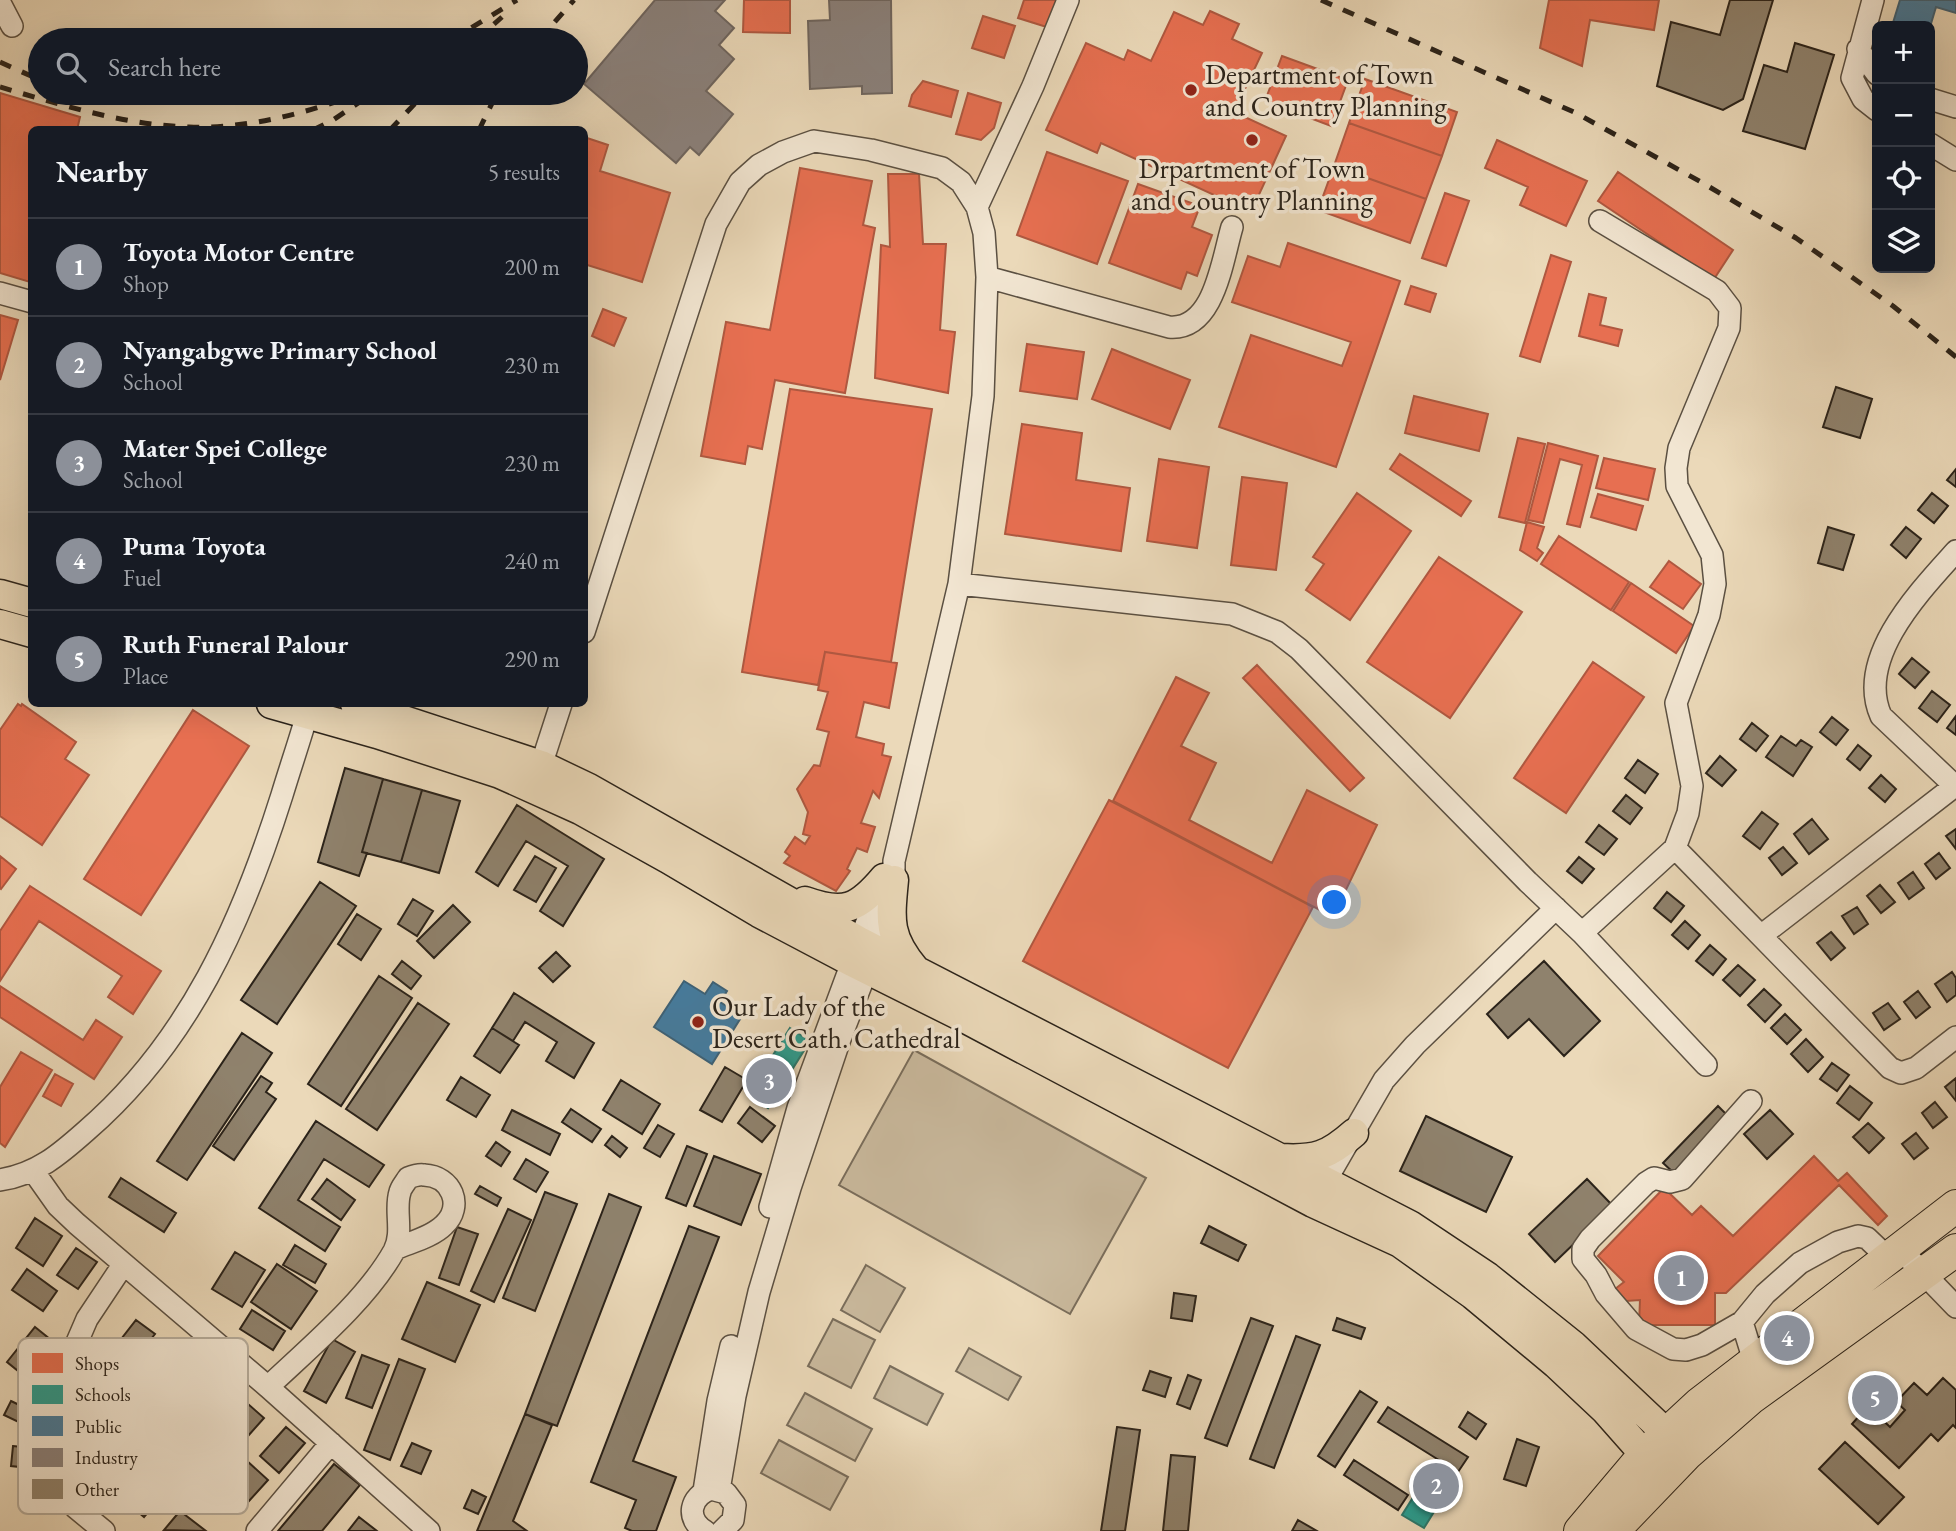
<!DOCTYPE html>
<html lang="en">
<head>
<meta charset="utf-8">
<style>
	body { margin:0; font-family:"EB Garamond",serif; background:#20242c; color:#f1f3f6 }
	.controls { position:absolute; right:21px; top:21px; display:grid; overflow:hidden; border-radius:10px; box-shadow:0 7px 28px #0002 }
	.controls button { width:63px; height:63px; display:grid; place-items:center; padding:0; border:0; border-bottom:2px solid #363941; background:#171b24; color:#f1f3f6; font:35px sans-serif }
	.you { position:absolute; left:1335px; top:903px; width:24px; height:24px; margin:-18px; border:5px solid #fff; border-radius:50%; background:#1a73e8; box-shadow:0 0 0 10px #1a73e833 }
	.badge { display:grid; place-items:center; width:46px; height:46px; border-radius:50%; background:#8c9099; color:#fff; font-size:23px; font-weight:700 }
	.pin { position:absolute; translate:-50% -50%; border:4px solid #fff; box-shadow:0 2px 7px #0006 }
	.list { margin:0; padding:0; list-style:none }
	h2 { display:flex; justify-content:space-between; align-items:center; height:91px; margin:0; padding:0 28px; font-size:30px }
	h2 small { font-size:23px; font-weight:400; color:#9ea1a6 }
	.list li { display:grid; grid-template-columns:46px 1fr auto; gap:21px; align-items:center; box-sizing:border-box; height:98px; padding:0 28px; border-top:2px solid #363941 }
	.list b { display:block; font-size:26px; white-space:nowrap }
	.list p { margin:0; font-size:23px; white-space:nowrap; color:#9ea1a6 }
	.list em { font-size:23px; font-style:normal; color:#9ea1a6 }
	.icon { flex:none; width:38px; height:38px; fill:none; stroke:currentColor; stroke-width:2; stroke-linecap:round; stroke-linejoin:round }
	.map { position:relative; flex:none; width:1956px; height:1531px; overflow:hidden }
	.search { position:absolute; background:#171b24; box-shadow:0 7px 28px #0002; left:28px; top:28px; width:560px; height:77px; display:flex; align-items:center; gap:18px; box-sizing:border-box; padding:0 24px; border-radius:38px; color:#9ea1a6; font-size:26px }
	.panel { position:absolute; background:#171b24; box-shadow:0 7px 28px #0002; left:28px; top:126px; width:560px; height:581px; border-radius:10px }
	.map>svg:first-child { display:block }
	.green { fill:#caba9e; stroke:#7a6e5c; stroke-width:2 }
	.shops { fill:#e76f51; stroke:#af5840; stroke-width:2 }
	.schools { fill:#2a9d8f; stroke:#2a786c; stroke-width:2 }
	.public { fill:#457b9d; stroke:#3d6176; stroke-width:2 }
	.industry { fill:#8a817c; stroke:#6e655f; stroke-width:2 }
	.building { fill:#8f826d; stroke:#2b231a; stroke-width:2 }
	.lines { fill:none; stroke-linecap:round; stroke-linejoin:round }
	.minor-casing { stroke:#5b5042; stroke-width:24 }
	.major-casing { stroke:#2b231a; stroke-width:31 }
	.highway-casing { stroke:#2b231a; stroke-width:34 }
	.minor { stroke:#f2e6d2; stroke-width:21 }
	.major { stroke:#ebd9b9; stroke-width:28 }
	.highway { stroke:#ebd9b9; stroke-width:32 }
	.rail { stroke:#2b231a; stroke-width:5; stroke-dasharray:12 12; stroke-linecap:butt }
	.poi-dot { fill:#8f2418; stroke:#f2e6d2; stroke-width:2.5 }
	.labels { text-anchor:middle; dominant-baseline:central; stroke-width:7; stroke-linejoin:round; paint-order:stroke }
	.poi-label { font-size:28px; fill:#2b231a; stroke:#f2e6d2; text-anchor:start }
	.key { fill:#f2e6d2; stroke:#b6ac9b; stroke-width:2 }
	.key-label { font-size:19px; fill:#2b231a }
</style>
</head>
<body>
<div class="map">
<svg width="1956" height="1531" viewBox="0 0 1956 1531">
	<rect width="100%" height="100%" fill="#ebd9b9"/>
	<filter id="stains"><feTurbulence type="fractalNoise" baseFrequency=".00286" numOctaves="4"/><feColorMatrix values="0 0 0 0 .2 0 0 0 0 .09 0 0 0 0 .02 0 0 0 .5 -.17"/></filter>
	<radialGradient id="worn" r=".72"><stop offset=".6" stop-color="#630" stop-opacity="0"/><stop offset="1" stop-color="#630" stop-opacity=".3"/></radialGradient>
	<path class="green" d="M914,1050L1146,1178L1070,1314L839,1185Z
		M866,1265L905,1288L880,1332L841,1310Z
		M833,1319L875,1340L851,1388L808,1366Z
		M969,1348L1021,1377L1008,1400L956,1371Z
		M890,1366L943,1394L927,1425L874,1398Z
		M805,1393L872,1429L855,1461L787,1425Z
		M779,1440L848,1477L830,1510L761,1473Z"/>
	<path class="shops" d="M744,0H790V33L743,32Z
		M1024,0H1063L1053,29L1018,18Z
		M1549,0H1659L1654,30L1590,20L1582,66L1540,48Z
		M1210,11L1239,24L1232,39L1262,53L1234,112L1286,136L1251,212L1101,143L1097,153L1046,130L1086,43L1124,60L1128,50L1151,61L1174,12L1203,25Z
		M983,16L1015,26L1004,58L972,48Z
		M1282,56L1348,80L1331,126L1265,101Z
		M1365,79L1457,112L1442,156L1349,123Z
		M923,81L958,91L951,117L909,106L912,95Z
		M0,93L80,117L77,130H32L30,282L0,273Z
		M968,93L1001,103L994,128L981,140L956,134Z
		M1349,123L1442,156L1426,199L1334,166Z
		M584,137L608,145L600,171L670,193L642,282L584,264Z
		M1497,140L1587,181L1566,226L1520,205L1528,187L1485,168Z
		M1047,152L1128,181L1097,264L1017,235Z
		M1334,166L1426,199L1410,243L1318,210Z
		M800,168L872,181L863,225L875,228L845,393L775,380L762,449L748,446L745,464L701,456L726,322L770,330Z
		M1618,172L1733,250L1714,279L1598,201Z
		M888,174H919L923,244H946L940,330L955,332L948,393L875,378L881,245L890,247Z
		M1138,184L1200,206L1192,227L1212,235L1197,276L1187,272L1181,289L1109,263Z
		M1445,193L1469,201L1446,266L1422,258Z
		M1288,243L1400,281L1336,467L1219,427L1251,335L1342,366L1351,342L1232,302L1248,256L1280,267Z
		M1551,255L1571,262L1540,362L1520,356Z
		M1411,286L1436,294L1430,312L1405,304Z
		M1589,294L1606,298L1600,325L1622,330L1618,346L1579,336Z
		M603,309L626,318L614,346L592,336Z
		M0,315L18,320L0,380Z
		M1027,344L1084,352L1077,399L1020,391Z
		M1112,349L1190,380L1170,429L1092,399Z
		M790,389L932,409L891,662L825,652L818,685L742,672Z
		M1414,396L1488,414L1479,451L1405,433Z
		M1022,424L1082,433L1076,480L1130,488L1121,551L1005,534Z
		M1518,438L1545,444L1525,523L1499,517Z
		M1548,443L1598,456L1580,527L1567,524L1582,465L1560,459L1543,523L1528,520Z
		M1400,454L1471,501L1461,516L1390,469Z
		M1604,458L1655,469L1648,500L1596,488Z
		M1159,459L1209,467L1197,548L1147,541Z
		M1242,477L1287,483L1276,570L1231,565Z
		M1357,493L1411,531L1350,620L1306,590L1324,564L1313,557Z
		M1598,494L1643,506L1636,530L1591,517Z
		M1527,522L1544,527L1537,548L1543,553L1537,561L1520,550Z
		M1559,536L1629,582L1611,610L1541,564Z
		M1439,557L1522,612L1450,718L1367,662Z
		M1669,561L1701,584L1683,609L1650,587Z
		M1631,583L1694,626L1676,653L1613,611Z
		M825,652L897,663L889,708L864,702L856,737L884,744L882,755L891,757L879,798L873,791L861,823L875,827L867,852L857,848L847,869L850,871L836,891L784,863L790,856L785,852L795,837L805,844L810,836L803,834L808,812L797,789L814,765L820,766L829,732L817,729L828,692L818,690Z
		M1593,662L1644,697L1566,813L1514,778Z
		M1257,665L1364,778L1350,791L1243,678Z
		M1176,677L1209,693L1181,746L1216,763L1189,820L1272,863L1307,790L1377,825L1333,917L1113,801Z
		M18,704L21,706L22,704L76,742L65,759L89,775L42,845L0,816V730Z
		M193,710L249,746L141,915L84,879Z
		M1109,800L1313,907L1228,1068L1023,961Z
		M0,856L16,869L1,889L0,888Z
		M30,886L161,971L133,1014L108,997L122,976L39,921L0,981V931Z
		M0,986L83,1040L96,1020L122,1037L94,1079L0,1017Z
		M21,1052L52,1070L5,1147L0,1143V1087Z
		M55,1074L73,1084L61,1106L43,1096Z
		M1814,1156L1838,1181L1847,1173L1887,1216L1878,1225L1839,1185L1726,1293H1715V1325H1639L1640,1300L1626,1301L1615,1289L1624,1282L1598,1256L1664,1188L1692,1215L1701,1206L1733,1236Z"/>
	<path class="schools" d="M790,1028L810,1041L768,1108L748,1095Z
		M1434,1464L1455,1478L1424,1528L1402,1515Z"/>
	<path class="public" d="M1900,0H1956V13L1936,7L1930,27L1892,26Z
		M684,981L705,994L713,982L727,991L720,1002L742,1016L712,1064L654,1027Z"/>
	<path class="industry" d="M655,0H725L715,11L734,28L719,45L734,59L706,91L733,114L699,155L690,147L676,163L584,84Z
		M829,0H891L892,93L862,94V86L810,89L808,21L830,20Z"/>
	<path class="building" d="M1730,0H1773L1743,99L1723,110L1657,86L1671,22L1720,35Z
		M1795,43L1834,55L1805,149L1743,131L1764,65L1787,72Z
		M1836,387L1872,399L1860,438L1823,427Z
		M1956,469V487L1947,480Z
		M1932,493L1948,506L1934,523L1918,510Z
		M1828,527L1854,535L1843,570L1818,563Z
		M1906,527L1921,539L1906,558L1891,545Z
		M1912,658L1929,672L1915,688L1899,674Z
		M1932,691L1950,705L1937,722L1919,708Z
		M1956,716V735L1947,728Z
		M1832,717L1848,730L1836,745L1820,732Z
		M1752,723L1768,736L1756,751L1740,739Z
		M1781,736L1796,746L1801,740L1812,747L1793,776L1766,757Z
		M1858,745L1871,756L1860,770L1847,759Z
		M1720,756L1736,770L1722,786L1706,773Z
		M1638,760L1658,774L1645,793L1625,778Z
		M345,768L383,779L362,852L367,853L359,876L318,862Z
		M1881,775L1896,789L1885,802L1869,788Z
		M383,779L422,790L401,862L362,852Z
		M422,790L460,801L439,873L401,862Z
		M1626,795L1642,808L1630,824L1613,811Z
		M517,805L604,859L563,926L540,911L568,866L526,841L498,886L476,872Z
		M1762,812L1778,824L1760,849L1743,836Z
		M1812,819L1828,839L1809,854L1794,834Z
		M1599,825L1617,839L1604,855L1586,842Z
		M1956,829V849L1946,836Z
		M1783,847L1797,863L1782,875L1769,858Z
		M1939,853L1950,868L1936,879L1925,864Z
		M535,856L556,868L536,902L514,890Z
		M1579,857L1594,869L1582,883L1567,871Z
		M1913,872L1924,888L1909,899L1898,883Z
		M320,882L356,906L277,1024L241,1000Z
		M1880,885L1895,902L1881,913L1867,896Z
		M1667,892L1684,906L1671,922L1654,908Z
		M413,899L433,911L417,936L398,924Z
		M453,905L470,922L434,958L417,941Z
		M1857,907L1868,924L1854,934L1842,916Z
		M357,914L381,929L361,960L338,944Z
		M1685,921L1700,935L1688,949L1672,935Z
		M1831,932L1845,948L1831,960L1817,943Z
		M1710,945L1726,959L1713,975L1696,961Z
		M556,952L570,966L553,982L539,968Z
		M402,961L421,976L411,989L392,974Z
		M1544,961L1600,1021L1564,1056L1529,1019L1508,1038L1487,1014Z
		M1738,965L1755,980L1740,996L1723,980Z
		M1952,972L1956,978V995L1947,1002L1935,984Z
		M379,976L412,998L341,1106L308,1084Z
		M1764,989L1781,1005L1765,1022L1748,1005Z
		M1918,991L1930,1007L1916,1018L1904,1002Z
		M514,993L594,1043L574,1078L546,1061L557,1042L525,1022L513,1041L492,1028Z
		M418,1003L449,1024L377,1130L346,1109Z
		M1888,1003L1900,1019L1884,1030L1873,1013Z
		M1785,1014L1801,1030L1787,1044L1771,1028Z
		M492,1028L519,1045L500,1073L474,1056Z
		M242,1033L272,1053L187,1180L157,1161Z
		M1806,1039L1823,1057L1808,1072L1791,1054Z
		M1832,1063L1849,1075L1837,1091L1820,1079Z
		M725,1067L747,1080L722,1122L700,1110Z
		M261,1076L272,1083L266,1092L276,1099L234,1160L213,1146Z
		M461,1077L490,1095L476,1117L447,1100Z
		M1956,1078V1101L1945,1087Z
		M621,1080L660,1104L642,1134L603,1110Z
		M1850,1086L1872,1103L1859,1120L1837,1103Z
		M1935,1102L1947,1117L1933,1128L1922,1113Z
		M1718,1106L1729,1117L1674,1173L1663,1163Z
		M750,1107L775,1126L762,1142L738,1123Z
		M571,1109L601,1129L592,1142L562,1122Z
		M512,1110L560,1134L550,1155L502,1130Z
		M1770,1110L1793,1134L1767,1159L1744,1134Z
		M1426,1116L1512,1157L1486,1212L1400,1171Z
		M316,1121L384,1165L369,1187L324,1159L298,1200L340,1227L325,1251L259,1208Z
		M1868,1123L1884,1138L1869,1153L1853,1137Z
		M658,1125L674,1134L660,1157L644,1148Z
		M1916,1133L1928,1148L1914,1159L1902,1144Z
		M612,1136L627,1148L620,1157L605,1145Z
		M496,1142L510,1152L501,1166L486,1156Z
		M687,1146L707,1154L686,1206L666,1198Z
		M714,1156L761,1174L741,1225L694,1206Z
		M526,1159L548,1172L536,1192L514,1179Z
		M121,1178L176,1213L164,1232L109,1197Z
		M327,1179L355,1200L341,1220L312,1199Z
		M1587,1179L1613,1206L1555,1262L1529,1234Z
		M480,1186L501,1198L497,1206L475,1194Z
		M545,1192L577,1204L535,1311L503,1298Z
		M609,1194L641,1207L557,1426L525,1414Z
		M508,1209L531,1220L494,1302L471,1291Z
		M35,1218L62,1236L43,1266L16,1248Z
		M689,1226L719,1237L633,1461L676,1477L656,1531H632L625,1528L636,1500L591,1482Z
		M1209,1226L1246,1245L1238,1261L1201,1243Z
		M457,1227L478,1234L459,1285L439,1278Z
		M295,1245L326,1264L315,1283L283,1265Z
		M76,1248L97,1262L78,1289L57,1275Z
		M235,1252L265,1270L242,1307L212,1289Z
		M277,1264L317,1291L291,1329L251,1302Z
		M27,1269L57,1291L43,1311L12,1290Z
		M427,1282L480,1305L455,1362L402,1339Z
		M1174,1293L1196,1296L1192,1321L1171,1318Z
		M252,1310L285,1331L273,1350L240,1329Z
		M1251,1318L1273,1326L1227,1446L1205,1438Z
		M1337,1318L1365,1328L1361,1339L1333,1330Z
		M136,1320L155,1334L129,1367L111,1352Z
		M35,1327L56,1344L28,1379L7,1362Z
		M1296,1336L1320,1345L1274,1468L1250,1459Z
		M332,1339L355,1352L326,1403L304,1391Z
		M362,1355L389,1365L372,1408L346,1398Z
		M399,1359L425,1369L390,1460L364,1450Z
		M1150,1371L1171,1378L1165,1397L1143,1390Z
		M1188,1375L1201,1380L1190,1409L1177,1404Z
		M1943,1378L1956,1390V1428L1953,1425L1938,1441L1931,1434L1899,1468L1852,1424L1868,1406L1890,1427L1905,1410L1896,1402L1914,1383L1927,1395Z
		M231,1389L264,1418L248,1436L215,1407Z
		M1360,1391L1377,1402L1335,1467L1318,1456Z
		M11,1401L38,1414L31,1428L4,1415Z
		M1388,1407L1468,1457L1458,1472L1378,1422Z
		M1468,1412L1486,1424L1476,1439L1459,1427Z
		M525,1414L552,1425L513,1521L527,1531H477Z
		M286,1427L305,1443L279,1473L260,1456Z
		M1117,1427L1140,1430L1125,1531H1101Z
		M1517,1439L1539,1447L1526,1486L1504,1479Z
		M1845,1442L1904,1497L1878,1524L1819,1469Z
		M412,1443L431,1451L421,1474L401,1466Z
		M13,1446L40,1449L38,1469L11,1466Z
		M1171,1455L1195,1457L1188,1531H1163Z
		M246,1460L268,1480L239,1512L217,1492Z
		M1354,1460L1408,1495L1398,1510L1344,1475Z
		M334,1464L360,1485L322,1531H278Z
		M131,1475L159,1499L144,1517L116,1493Z
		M472,1490L486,1497L478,1514L464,1508Z
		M180,1511L206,1531L164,1530Z
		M359,1517L377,1531H348Z
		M1298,1520L1317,1531H1292Z"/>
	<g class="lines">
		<g class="minor-casing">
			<path id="minor" d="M1873,0L1852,78L1863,99L1877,110
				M0,3L12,26
				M1858,49L1877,74
				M1930,99L1956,107
				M1930,144L1956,160
				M977,207L1033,86L1068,0
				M987,277L1169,327C1214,331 1222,261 1232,227
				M0,293L32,302
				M959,584L1232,614L1277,632L1299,649L1528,882L1582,933L1706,1065
				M584,632L716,224L740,182L759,165L783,152L814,141L871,150L942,168L961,182L977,207L984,233L987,277L983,396L959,584L894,861V880L875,949L840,1039L790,1188L759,1292L735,1396L719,1490
				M537,778L561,704
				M1955,786L1881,716C1855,658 1920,591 1956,551
				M1675,848L1890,1068L1901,1073L1916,1068L1956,1037
				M1582,933L1675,848L1688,813L1692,786L1676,703L1709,615L1715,584L1712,555L1677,486L1676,468L1679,448L1729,328L1730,308L1717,291L1600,221
				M1762,935L1956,785
				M1751,1101L1682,1179L1670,1182L1654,1178L1646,1183L1590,1239L1583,1249V1259L1596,1275L1606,1294L1636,1329L1673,1349L1686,1350L1702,1345L1742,1322L1765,1294L1800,1263L1838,1242L1858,1236L1867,1238L1888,1258
				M34,1172L58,1206L77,1224L268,1387L429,1531
				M0,1180C37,1174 59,1155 86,1131C189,1042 242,922 282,795C291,765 302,734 310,704
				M1318,1194L1384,1080L1415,1045L1556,908
				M770,1207L798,1108L880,887
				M1900,1249L1956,1307
				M1742,1322L1754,1361
				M268,1387C309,1348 366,1301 394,1251C404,1232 394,1210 400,1192C401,1187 406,1182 408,1178C413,1176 419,1174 424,1175C452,1176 464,1206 444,1225C432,1237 411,1242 395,1249
				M704,1491L718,1401L731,1346
				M104,1531L76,1508L61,1483L54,1442L52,1410L58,1386L87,1319L123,1265
				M257,1531L331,1443
				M705,1531C685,1519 690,1496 711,1489L726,1493L735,1505L733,1520L722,1531"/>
		</g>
		<g class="major-casing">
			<path id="major" d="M0,594L32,603
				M0,624L32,633
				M271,704L377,734L500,774L580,810L668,859L759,913L852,962L964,1018L1313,1203L1400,1243L1473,1295L1556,1364L1605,1410L1658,1470
				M355,704L541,765L589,788L859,941L1410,1225L1488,1277L1573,1345L1683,1449
				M894,880C890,921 888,937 915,969
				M805,901C844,915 858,909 884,878
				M1281,1158C1315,1160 1328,1156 1354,1133"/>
		</g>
		<g class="highway-casing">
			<path id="highway" d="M1580,1531L1645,1454L1699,1404L1956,1206
				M1613,1531L1687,1454L1751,1398L1956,1250"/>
		</g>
		<use href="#minor" class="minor"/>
		<use href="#major" class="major"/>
		<use href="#highway" class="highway"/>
		<path class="rail" d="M1321,0L1576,113L1701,182L1796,238L1893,306L1956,357
			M451,40L517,0
			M476,40L502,17
			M539,40L574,0
			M0,62L40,80
			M0,87C62,105 124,125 189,127C247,129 307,113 361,93
			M313,130L333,120L373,93
			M390,130L425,93
			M479,130L497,93"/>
	</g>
	<g class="poi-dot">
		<circle cx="1191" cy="90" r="7"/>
		<circle cx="1252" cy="140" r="7"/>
		<circle cx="698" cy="1022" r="7"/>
	</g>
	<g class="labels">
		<g class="poi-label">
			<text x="1205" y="74">Department of Town<tspan x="1205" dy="32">and Country Planning</tspan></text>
			<text x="1252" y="168" text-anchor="middle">Drpartment of Town<tspan x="1252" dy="32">and Country Planning</tspan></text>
			<text x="712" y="1006">Our Lady of the<tspan x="712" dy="32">Desert Cath. Cathedral</tspan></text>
		</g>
	</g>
	<rect x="18" y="1338" width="230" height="176" rx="10" class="key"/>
	<rect x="32" y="1353" width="31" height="20" fill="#e76f51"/>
	<rect x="32" y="1385" width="31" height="19" fill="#2a9d8f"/>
	<rect x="32" y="1416" width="31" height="20" fill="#457b9d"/>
	<rect x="32" y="1448" width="31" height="19" fill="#8a817c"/>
	<rect x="32" y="1479" width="31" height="20" fill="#8f826d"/>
	<g class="key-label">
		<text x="75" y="1370">Shops</text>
		<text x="75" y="1401">Schools</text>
		<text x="75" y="1433">Public</text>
		<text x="75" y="1464">Industry</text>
		<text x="75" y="1496">Other</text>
	</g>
	<rect width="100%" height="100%" filter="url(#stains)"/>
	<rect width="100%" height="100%" fill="url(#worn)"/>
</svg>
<div class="controls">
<button>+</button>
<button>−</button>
<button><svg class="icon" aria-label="locate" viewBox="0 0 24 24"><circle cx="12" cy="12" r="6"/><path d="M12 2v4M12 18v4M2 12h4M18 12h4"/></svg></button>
<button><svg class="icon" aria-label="layers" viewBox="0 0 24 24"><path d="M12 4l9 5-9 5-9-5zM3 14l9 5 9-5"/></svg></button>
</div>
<div class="you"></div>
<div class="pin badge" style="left:1681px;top:1278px">1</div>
<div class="pin badge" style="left:1436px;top:1486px">2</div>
<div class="pin badge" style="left:769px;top:1081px">3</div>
<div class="pin badge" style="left:1787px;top:1338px">4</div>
<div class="pin badge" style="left:1875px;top:1398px">5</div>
<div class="search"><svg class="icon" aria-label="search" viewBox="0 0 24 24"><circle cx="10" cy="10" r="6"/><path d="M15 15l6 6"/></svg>Search here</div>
<section class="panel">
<h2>Nearby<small>5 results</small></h2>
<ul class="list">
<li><span class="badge">1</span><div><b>Toyota Motor Centre</b><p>Shop</p></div><em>200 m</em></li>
<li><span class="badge">2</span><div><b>Nyangabgwe Primary School</b><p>School</p></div><em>230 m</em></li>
<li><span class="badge">3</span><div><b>Mater Spei College</b><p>School</p></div><em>230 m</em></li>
<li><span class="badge">4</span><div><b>Puma Toyota</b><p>Fuel</p></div><em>240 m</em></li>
<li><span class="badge">5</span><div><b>Ruth Funeral Palour</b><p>Place</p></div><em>290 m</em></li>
</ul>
</section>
</div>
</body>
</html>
